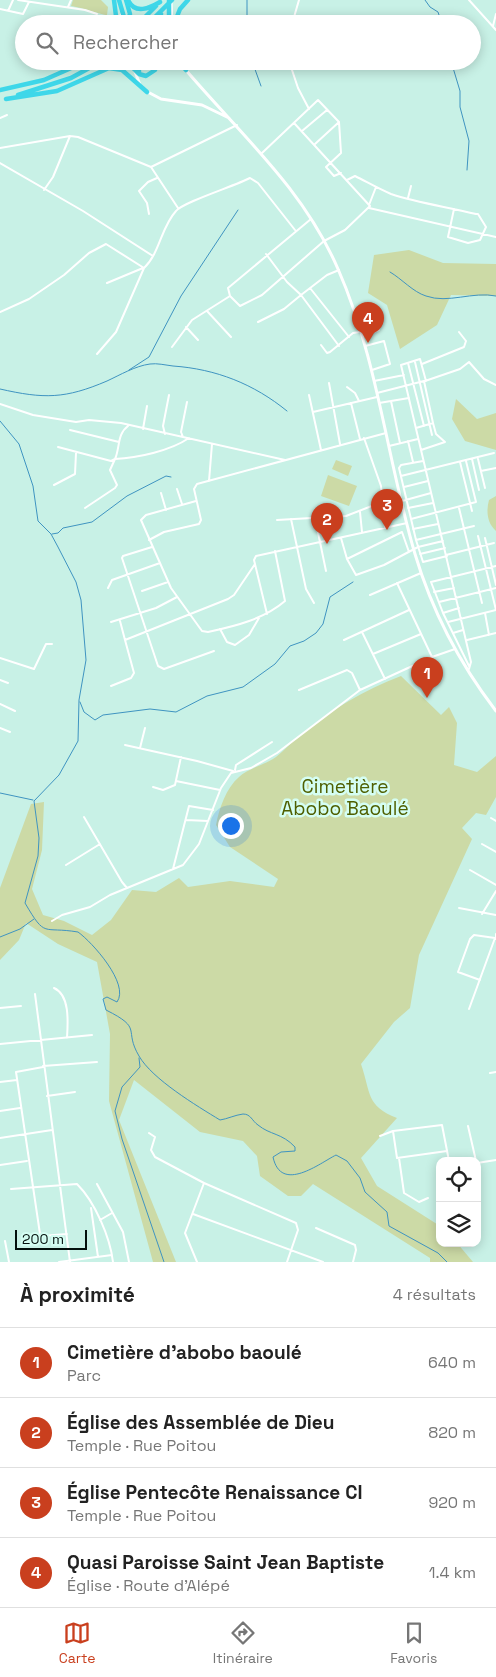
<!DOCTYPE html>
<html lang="fr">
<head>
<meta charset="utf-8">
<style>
	body { margin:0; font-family:"Space Grotesk",sans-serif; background:#f2f2f2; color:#222 }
	.controls { position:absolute; right:15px; bottom:15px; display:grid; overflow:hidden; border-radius:10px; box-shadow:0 2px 12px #0003 }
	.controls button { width:45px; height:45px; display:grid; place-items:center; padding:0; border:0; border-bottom:1px solid #e0e0e0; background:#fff; color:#222; font:25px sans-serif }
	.scale { position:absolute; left:15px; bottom:12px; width:72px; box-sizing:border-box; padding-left:5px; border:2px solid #03100d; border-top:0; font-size:14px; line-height:18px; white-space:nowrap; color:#03100d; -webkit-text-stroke:4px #d5fef3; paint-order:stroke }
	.you { position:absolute; left:230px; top:825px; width:18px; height:18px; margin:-12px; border:4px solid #fff; border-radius:50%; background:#1a73e8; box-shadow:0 0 0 8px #1a73e833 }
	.badge { display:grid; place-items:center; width:32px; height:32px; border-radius:50%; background:#c93f1e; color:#fff; font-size:16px; font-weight:700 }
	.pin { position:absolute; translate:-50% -41px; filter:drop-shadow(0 1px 2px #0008) }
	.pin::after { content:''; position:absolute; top:26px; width:18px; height:15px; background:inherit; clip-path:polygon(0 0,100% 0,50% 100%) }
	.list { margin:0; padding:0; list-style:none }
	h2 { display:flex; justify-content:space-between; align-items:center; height:65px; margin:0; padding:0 20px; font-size:21px }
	h2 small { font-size:16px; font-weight:400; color:#767676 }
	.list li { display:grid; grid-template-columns:32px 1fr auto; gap:15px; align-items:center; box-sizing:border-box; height:70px; padding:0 20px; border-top:1px solid #e0e0e0 }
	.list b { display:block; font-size:19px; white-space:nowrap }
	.list p { margin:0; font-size:16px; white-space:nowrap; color:#767676 }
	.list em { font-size:16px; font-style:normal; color:#767676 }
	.icon { flex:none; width:28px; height:28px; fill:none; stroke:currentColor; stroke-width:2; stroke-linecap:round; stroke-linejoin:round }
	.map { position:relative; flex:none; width:496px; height:1262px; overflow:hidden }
	.search { position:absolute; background:#fff; box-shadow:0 2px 12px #0003; left:15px; right:15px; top:15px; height:55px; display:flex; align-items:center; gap:12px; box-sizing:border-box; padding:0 18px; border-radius:28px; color:#767676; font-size:19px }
	.sheet { height:345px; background:#fff }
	nav { display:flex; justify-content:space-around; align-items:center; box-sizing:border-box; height:70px; border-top:1px solid #e0e0e0; background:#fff; font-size:14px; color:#767676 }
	nav a { display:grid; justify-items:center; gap:2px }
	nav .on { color:#c93f1e }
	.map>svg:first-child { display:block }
	.green { fill:#ccdaa6 }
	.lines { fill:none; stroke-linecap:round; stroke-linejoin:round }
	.stream { stroke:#3f94c1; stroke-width:1 }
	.street { stroke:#fff; stroke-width:2 }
	.secondary { stroke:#fff; stroke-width:3 }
	.highway { stroke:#3ed7e9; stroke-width:4.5 }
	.labels { text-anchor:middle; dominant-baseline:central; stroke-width:5; stroke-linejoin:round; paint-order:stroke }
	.park-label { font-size:19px; fill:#4f5f01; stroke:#d5fef3 }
</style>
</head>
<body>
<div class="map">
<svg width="496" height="1262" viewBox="0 0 496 1262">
	<rect width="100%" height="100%" fill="#c8f1e6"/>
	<path class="green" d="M73,0H101L108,7L107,15C102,15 80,7 71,6Z
		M409,250L443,263L496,264V296L451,295L437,325L400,349L387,305L368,293L374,255Z
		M456,399L477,419L496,413V450L465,441L452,419Z
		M336,460L352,466L348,476L332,469Z
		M328,475L357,486L349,506L321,496Z
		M496,496V531C487,523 486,511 489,500Z
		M401,676L441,715L449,707L457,723L454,765L477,772L496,756V797L486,815L476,813L462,828L472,839L419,955L410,1008L394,1022L361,1064C371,1093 366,1106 397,1118L361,1158L377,1186L440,1226V1243H457L473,1262H430V1258L313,1184L301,1196H288L260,1176L257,1156L243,1141L200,1132L134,1080L119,1120L176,1262H153L109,1101L110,1034L97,962L58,944L26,923L19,940L0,960V888L31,804L44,802L42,850L32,889L43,915L64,921L92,935L111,920L132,890L156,892L179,878L188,887L230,881L274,887L278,879L230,847L216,825C219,809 226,788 239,777C248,768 265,765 276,757C285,750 292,741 302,734C332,709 364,690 401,676Z"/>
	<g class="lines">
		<path class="stream" d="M247,0V24
			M425,0L430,7L438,12L442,24
			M252,61L261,86
			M451,61L460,91V107L469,141L467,170
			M390,272C402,279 413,292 426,296C448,304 473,291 496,296
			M129,370L149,357L181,296L238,210
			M0,389C44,399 65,399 107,381C120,375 135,366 150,364C157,363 165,365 173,366C216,369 254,384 287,411
			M0,421L19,444L33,486L38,521L51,534L58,547L76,582L81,600L86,660L79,700L78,741L59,775L34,801L39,838L38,856L25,903C46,939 42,926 78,932C92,942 130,984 117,1002L107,997L103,999L106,1010C144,1029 123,1029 139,1056C152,1079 197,1106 220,1120C227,1119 235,1115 243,1114C251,1114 252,1121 258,1125C270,1135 282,1133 295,1147V1151L281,1152L273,1157C281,1194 320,1163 336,1155L347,1161L360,1178L365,1192L387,1212L389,1226L438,1253L447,1262
			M52,534L58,533L63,528L92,522L127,496L166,476L171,477
			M80,702L84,712L95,720L103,715L150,709L176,712L207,696L243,687L275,664L290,646L304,641L316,633L323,624L330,597L353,582
			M0,793L33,800
			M0,937L20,929L34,919
			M139,1058L140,1067L122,1087L115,1111L122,1139L164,1262"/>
		<path class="street" d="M18,0L85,10L97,14
			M469,0L496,30
			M68,7L71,0
			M0,9L23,14L29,2
			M8,11L13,0
			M292,24L299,0
			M493,26L496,14
			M289,61L298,88L309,109
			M0,118L7,115
			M294,123L370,206L345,230L324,241L262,295L240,306L230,296L228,288L311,219
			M302,131L327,110
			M315,144L339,122
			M0,148L70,136L78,137L151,167L178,208
			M262,153L318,100L339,122L341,153L326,167L334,176L341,173
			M0,163L83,211L153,256
			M151,167L237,125
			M347,180L355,176C367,182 379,189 391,194C418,203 448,207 476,214H478L486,227L480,240L468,243L448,237L454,209
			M44,190L53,177L70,136
			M408,198L411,186
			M369,205L376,187
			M369,208L496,237
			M149,214L147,203L139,191L148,182L157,178
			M266,254L287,282L301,295L327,275L339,270
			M107,283L143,268
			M310,288L349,337
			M207,311L231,337
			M0,312L29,299L64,275L89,253L106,244L144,268C160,253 161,227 176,211C183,202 235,186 250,178L258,183L295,230
			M258,322L284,309L301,295L339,346
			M186,327L198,340
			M368,334L366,328L379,323
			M363,336L379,330
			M321,345L327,353L330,352L353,333L359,332
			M365,346L384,341L390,364L372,370
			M172,347L192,320L230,296
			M97,354L116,332L144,268
			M415,362L432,435
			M408,363L424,426
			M422,364L464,347L466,341L459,332
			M374,381L404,375
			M425,381L460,369L469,362L484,379L496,385
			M426,381L420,359L401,365L471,662L469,669
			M329,383L340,444
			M347,387L355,393L359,401
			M377,393L424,381L433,423L416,428
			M309,395L321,450
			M391,401L400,443
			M351,403L360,439
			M379,403L409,398
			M0,404L33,415L76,422L89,420L121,423L285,460
			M313,412L377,397
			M143,429L147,406
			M70,430L119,442
			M165,434L163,426L169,395
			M183,437L181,432L187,402
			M364,438L381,486L385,528
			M408,441L413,462
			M389,446L418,439
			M58,447L111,461L115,459C120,448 117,434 128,426
			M421,450L445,442L436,434L433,423
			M472,459L479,490
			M478,459L485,488
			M423,461L401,465L399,468L416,540L423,562L447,556
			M460,462L472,511
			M481,471L496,468
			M401,476L494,453
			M209,481L212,444
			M54,485L75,474L76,453
			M404,487L428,481
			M177,489L182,504
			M161,493L166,510
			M196,501L146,515L141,520L171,588L202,631L208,632C236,626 264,619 285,601L275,551
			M402,501L431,493
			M85,508L115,488L117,485L110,470L115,459C137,458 170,451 189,438
			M408,508L433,503
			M459,508L482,603
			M360,512L362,532
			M315,518L326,571
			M291,519L306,589L314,603
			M411,519L476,502L466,461
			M277,520L346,516L382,502L401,499
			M413,529L438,524
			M478,536L496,610
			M341,538L347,559L402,532L409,552
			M485,538L496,585
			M149,540L164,532L199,524L201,520L194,489L197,484L386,433
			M416,540L474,526
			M152,547L123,556L122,558L158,666L164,669L214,651
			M420,554L445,548
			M446,555L494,543
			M347,559L356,575L384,565L418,547L443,541
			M397,583L432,657
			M108,588L112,580L160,563
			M142,591L168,582
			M434,592L454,588
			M370,595L421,573
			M439,602L496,588
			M443,613L459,608
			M485,613L489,635
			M267,614L254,560L256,556L407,523
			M120,621L125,640
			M111,622L156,608L177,597
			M448,622L496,610
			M220,629L227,642L235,645L249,635L259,618
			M362,632L385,679
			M453,633L463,630
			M344,640L409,610
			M467,640L496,633
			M373,654L421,634
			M0,658L34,669L46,644H52
			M469,666L443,613L431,582L496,566
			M0,680L8,683
			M111,686L131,678L134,673L125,640L228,599L234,595L255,564
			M299,690L347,670L352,673L360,690L432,657L455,649
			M0,704L15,711
			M0,728L10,732
			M125,745L197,761L233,771
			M140,748L145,728
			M235,770L236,765L272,742
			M176,781L220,790
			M153,787L163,790L175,785L181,757
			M84,817L122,882L127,888
			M491,818L496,821
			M186,820L208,821
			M482,844L496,852
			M66,865L100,844
			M173,869L189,806L213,810
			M470,870L496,885
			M459,908L496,915
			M482,914L496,891
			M52,921L62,915L90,907L110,895L183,865L199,844L221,788L231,773L251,768L277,753L360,690
			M496,934V939
			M54,988C70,995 68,1022 67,1038
			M35,994L70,1262
			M0,1008L21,1006
			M469,1009L495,938L474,935L470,939L458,972L480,980
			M0,1044L92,1035
			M43,1066L97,1062
			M43,1067L16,1072L40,1234L42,1236L67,1234
			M490,1073L496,1072
			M0,1082L17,1080
			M47,1096L75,1092
			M0,1111L20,1108
			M468,1126L476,1161
			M393,1131L397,1158L447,1151
			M149,1133L155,1137L151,1150L155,1157L204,1183
			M380,1136L393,1131L442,1125L449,1161
			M0,1138L52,1130
			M399,1158L404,1193L419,1202L428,1198
			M477,1163L496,1160
			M0,1165L27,1161
			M97,1184L123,1232L129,1262
			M11,1189L77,1184C95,1202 110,1237 113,1262
			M91,1208L98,1257
			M193,1214L323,1262
			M100,1220L112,1213
			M316,1228L355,1245L356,1250L353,1262
			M5,1241L9,1262
			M59,1262L112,1255
			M197,1262L185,1233L204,1183L296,1223L298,1230L287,1262"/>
		<path class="secondary" d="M171,0L172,24
			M121,15L123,24
			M131,61L140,85
			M185,69C241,135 303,188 338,269C378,360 387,460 415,554C432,611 460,664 496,711
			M146,91L161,99L202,105L229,118"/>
		<path class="highway" d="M114,0L117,24
			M119,0L126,24
			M126,0L130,14L127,24
			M128,0C135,15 150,8 160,2
			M169,1V24
			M138,24L156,6
			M148,24L172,0
			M155,24L161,14
			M174,24L180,9L188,0
			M134,61L139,71
			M178,61L186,70
			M133,68L139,74L146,76L155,70L157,61
			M0,90L44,80L87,61
			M18,95L71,78L102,61
			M6,99L57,91L109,68L122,70L147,92"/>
	</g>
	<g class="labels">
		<g class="park-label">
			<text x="345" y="786">Cimetière<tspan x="345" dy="22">Abobo Baoulé</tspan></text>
		</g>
	</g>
</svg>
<div class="controls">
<button><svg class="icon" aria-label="locate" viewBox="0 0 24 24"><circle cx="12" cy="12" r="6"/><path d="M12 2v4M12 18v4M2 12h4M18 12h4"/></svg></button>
<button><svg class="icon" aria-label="layers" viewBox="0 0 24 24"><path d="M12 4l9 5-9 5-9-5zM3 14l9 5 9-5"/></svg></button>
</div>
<div class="scale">200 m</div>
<div class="you"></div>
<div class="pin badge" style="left:427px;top:698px">1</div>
<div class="pin badge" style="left:327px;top:544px">2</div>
<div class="pin badge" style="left:387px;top:530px">3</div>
<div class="pin badge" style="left:368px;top:343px">4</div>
<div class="search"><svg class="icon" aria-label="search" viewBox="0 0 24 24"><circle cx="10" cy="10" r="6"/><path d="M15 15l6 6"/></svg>Rechercher</div>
</div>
<section class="sheet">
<h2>À proximité<small>4 résultats</small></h2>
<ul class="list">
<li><span class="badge">1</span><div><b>Cimetière d'abobo baoulé</b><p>Parc</p></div><em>640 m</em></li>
<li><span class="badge">2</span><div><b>Église des Assemblée de Dieu</b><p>Temple · Rue Poitou</p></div><em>820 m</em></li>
<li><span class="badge">3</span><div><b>Église Pentecôte Renaissance CI</b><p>Temple · Rue Poitou</p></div><em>920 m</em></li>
<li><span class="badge">4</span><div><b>Quasi Paroisse Saint Jean Baptiste</b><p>Église · Route d'Alépé</p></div><em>1.4 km</em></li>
</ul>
</section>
<nav>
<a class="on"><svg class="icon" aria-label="map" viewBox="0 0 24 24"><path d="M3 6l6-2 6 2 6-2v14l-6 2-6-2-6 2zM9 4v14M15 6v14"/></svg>Carte</a>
<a><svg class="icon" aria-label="directions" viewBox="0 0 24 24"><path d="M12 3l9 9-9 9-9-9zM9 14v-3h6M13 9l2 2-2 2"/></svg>Itinéraire</a>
<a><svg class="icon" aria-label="saved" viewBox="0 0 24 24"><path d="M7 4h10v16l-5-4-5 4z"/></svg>Favoris</a>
</nav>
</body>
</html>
